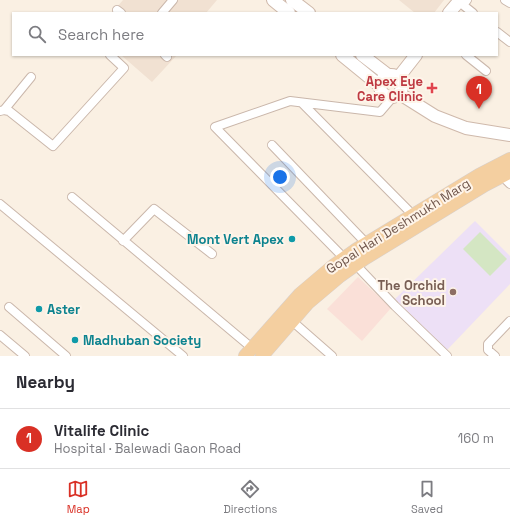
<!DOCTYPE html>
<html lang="en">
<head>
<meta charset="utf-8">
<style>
	body { margin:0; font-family:"Space Grotesk",sans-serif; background:#f2f2f3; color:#2b2b33 }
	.you { position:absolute; left:280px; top:177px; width:14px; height:14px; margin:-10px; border:3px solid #fff; border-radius:50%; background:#1a73e8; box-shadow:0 0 0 6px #1a73e833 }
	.badge { display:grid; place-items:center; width:26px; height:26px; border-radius:50%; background:#d93025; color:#fff; font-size:13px; font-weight:700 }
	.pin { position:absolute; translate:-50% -33px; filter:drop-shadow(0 1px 2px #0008) }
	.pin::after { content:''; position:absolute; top:21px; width:14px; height:12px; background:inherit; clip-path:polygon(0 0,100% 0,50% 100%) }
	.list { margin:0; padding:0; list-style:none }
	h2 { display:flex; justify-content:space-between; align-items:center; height:52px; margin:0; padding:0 16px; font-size:17px }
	h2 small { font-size:13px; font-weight:400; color:#7c7c81 }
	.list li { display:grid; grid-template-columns:26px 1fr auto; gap:12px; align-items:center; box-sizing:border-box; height:60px; padding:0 16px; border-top:1px solid #e1e1e2 }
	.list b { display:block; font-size:15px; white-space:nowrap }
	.list p { margin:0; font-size:13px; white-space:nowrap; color:#7c7c81 }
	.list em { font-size:13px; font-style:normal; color:#7c7c81 }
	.icon { flex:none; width:22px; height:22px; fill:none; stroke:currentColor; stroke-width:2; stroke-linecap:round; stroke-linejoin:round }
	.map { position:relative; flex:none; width:510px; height:356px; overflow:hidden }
	.search { position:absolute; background:#fff; box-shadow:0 1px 3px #0004; left:12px; right:12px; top:12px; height:44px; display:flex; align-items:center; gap:10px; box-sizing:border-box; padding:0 14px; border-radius:0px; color:#7c7c81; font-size:15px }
	.sheet { height:112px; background:#fff }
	nav { display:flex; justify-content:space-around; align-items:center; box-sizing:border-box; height:56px; border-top:1px solid #e1e1e2; background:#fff; font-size:11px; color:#7c7c81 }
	nav a { display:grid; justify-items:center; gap:2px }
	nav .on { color:#d93025 }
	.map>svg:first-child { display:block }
	.residential { fill:#f1e1d2 }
	.commercial { fill:#fae0d8 }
	.education { fill:#ede0f6 }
	.garden { fill:#d4e6c3 }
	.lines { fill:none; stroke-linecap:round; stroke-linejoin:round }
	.street-casing { stroke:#cab7ab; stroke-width:10 }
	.secondary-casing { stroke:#cfb9ab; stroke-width:14 }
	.primary-casing { stroke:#d7d0cd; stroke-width:14 }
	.street { stroke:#fff; stroke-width:8 }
	.secondary { stroke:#fff; stroke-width:12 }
	.primary { stroke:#f4cfa0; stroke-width:13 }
	.health-dot { fill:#e0444e; stroke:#fef4e9; stroke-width:1.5 }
	.culture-dot { fill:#0f9aa8; stroke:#fef4e9; stroke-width:1.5 }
	.education-dot { fill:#8d6e63; stroke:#fef4e9; stroke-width:1.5 }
	.labels { text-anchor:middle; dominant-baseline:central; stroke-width:4; stroke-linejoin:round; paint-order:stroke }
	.health-label { font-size:13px; font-weight:bold; fill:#be3a42; stroke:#fef4e9; text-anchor:end }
	.street-label { font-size:13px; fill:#70564b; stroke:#fef4e9 }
	.culture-label { font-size:13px; font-weight:bold; fill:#0d838f; stroke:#fef4e9; text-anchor:start }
	.education-label { font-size:13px; font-weight:bold; fill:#785e54; stroke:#fef4e9; text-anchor:end }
</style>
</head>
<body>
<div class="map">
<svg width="510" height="356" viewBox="0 0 510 356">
	<rect width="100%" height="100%" fill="#faf0e3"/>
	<path class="residential" d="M123,0H217L206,13H112Z
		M399,0H444L434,13H415Z
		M121,55H177L152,82Z"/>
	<path class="commercial" d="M358,277L391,308L362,341L327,309Z"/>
	<path class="education" d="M475,221L510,256V284L447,350L395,299Z"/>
	<path class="garden" d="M480,232L507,259L490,276L463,249Z"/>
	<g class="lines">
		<g class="street-casing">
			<path id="street" d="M467,0L463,5L473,13
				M505,0L510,3
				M117,10L121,13
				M162,13L173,0
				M497,32L510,42
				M165,55L167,57
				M466,55L486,71
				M302,103L413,215
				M4,110L31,77
				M0,111L4,110L9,111L53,146L124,68L110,55
				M272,145L366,243
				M502,176L510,184
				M72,197L252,348
				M0,204L183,356
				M123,241L154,209L212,254
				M344,258L215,127L290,101L380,112L392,98
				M356,265L395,306L447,356
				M9,307L66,356
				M292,321L332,356
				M0,335L25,356
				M495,356L488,350V344L510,321"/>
		</g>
		<g class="secondary-casing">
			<path id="secondary" d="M273,0L289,13
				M292,0L309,13
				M449,13L460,0
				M342,55L380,86
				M362,55L388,75
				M380 86a11 11 0 1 1 22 0a11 11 0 1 1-22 0Z
				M398,78L416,55
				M400,94L435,116L466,128L510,135"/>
		</g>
		<g class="primary-casing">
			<path id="primary" d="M245,356L300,294L333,266L357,249L479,175L510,159
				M262,356L308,303L340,276L364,259L485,185L510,172"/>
		</g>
		<use href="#street" class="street"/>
		<use href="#secondary" class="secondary"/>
		<use href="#primary" class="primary"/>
	</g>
	<path class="health-dot" d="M430 82h4v4h4v4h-4v4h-4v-4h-4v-4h4z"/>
	<g class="culture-dot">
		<circle cx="292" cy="239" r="4"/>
		<circle cx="39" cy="309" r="4"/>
		<circle cx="75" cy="340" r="4"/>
	</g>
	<circle class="education-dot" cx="453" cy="292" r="4"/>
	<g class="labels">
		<g class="health-label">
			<text x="423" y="81">Apex Eye<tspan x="423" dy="15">Care Clinic</tspan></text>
		</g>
		<g class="street-label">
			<text transform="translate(398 226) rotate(-32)">Gopal Hari Deshmukh Marg</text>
		</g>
		<g class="culture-label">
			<text x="284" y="239" text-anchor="end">Mont Vert Apex</text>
			<text x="47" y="309">Aster</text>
			<text x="83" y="340">Madhuban Society</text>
		</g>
		<g class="education-label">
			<text x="445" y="285">The Orchid<tspan x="445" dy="15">School</tspan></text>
		</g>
	</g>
</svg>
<div class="you"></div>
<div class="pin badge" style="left:479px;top:109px">1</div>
<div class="search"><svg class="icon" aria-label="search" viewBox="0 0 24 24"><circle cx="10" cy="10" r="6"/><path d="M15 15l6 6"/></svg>Search here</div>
</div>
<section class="sheet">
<h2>Nearby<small></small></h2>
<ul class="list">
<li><span class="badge">1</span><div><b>Vitalife Clinic</b><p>Hospital · Balewadi Gaon Road</p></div><em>160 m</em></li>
</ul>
</section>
<nav>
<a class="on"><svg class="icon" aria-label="map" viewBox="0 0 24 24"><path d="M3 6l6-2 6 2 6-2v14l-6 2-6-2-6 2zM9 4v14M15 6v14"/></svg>Map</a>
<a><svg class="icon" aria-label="directions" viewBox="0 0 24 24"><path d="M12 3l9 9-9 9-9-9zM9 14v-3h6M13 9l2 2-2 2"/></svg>Directions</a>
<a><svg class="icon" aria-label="saved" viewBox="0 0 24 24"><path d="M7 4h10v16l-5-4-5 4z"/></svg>Saved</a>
</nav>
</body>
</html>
